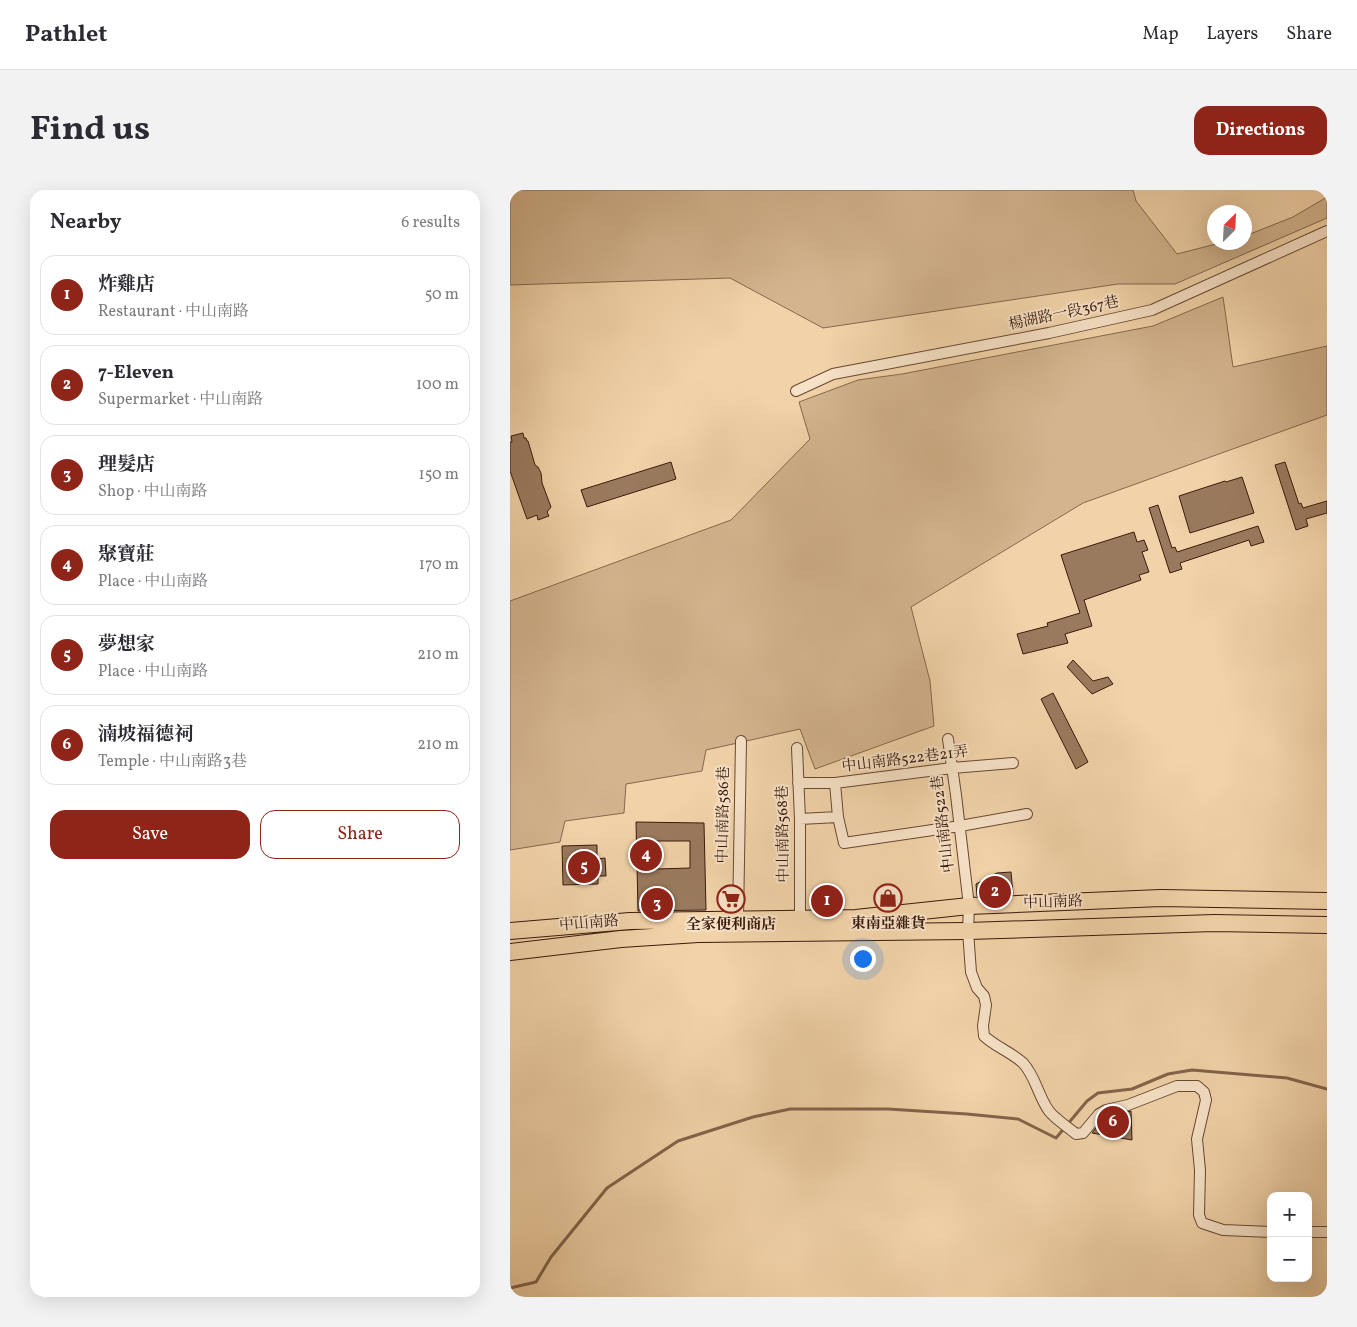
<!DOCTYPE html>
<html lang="en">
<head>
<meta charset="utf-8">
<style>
	body { margin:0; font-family:Vollkorn,"Noto Serif TC",serif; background:#f2f2f3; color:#2b2b33 }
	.controls { position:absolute; right:15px; bottom:15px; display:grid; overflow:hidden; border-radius:10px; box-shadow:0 5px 20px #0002 }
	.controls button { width:45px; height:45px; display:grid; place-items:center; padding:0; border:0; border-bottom:1px solid #e1e1e2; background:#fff; color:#2b2b33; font:25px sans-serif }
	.compass { position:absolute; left:697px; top:15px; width:45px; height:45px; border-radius:50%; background:#fff; box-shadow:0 5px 20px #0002; rotate:24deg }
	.you { position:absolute; left:352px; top:768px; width:18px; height:18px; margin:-12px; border:4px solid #fff; border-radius:50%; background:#1a73e8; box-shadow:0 0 0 8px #1a73e833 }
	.badge { display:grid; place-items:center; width:32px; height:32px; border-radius:50%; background:#8f2418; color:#fff; font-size:16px; font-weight:700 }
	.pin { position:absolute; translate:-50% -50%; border:2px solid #fff; box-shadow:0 1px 5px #0006 }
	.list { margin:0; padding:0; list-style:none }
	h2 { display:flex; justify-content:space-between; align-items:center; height:65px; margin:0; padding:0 20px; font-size:21px }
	h2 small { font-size:16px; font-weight:400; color:#7c7c81 }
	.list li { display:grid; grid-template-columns:32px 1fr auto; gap:15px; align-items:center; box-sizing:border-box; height:80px; margin:0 10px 10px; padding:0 10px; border:1px solid #e1e1e2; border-radius:15px }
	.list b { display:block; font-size:19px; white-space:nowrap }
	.list p { margin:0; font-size:16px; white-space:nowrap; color:#7c7c81 }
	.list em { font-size:16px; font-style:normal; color:#7c7c81 }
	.actions { display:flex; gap:10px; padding:15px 20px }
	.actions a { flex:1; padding:11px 0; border:1px solid #8f2418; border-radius:15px; text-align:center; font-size:18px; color:#8f2418 }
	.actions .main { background:#8f2418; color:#fff }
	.map { position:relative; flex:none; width:817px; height:1107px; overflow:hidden; border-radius:15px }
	header { display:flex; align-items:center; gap:30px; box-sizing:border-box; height:70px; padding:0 25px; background:#fff; border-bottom:1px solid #e1e1e2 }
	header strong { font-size:24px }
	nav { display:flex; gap:28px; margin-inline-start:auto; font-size:18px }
	.intro { display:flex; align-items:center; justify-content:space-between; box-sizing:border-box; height:120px; padding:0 30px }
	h1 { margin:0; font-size:35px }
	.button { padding:12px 22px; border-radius:15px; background:#8f2418; color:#fff; font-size:18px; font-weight:700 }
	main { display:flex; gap:30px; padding:0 30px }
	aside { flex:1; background:#fff; border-radius:15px; box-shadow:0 5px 20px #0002 }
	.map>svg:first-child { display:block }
	.green { fill:#d3b48e; stroke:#86674e }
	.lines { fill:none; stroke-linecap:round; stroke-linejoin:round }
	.stream { stroke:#83634b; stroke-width:3 }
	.building { fill:#9a7a5e; stroke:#3a1a0d; fill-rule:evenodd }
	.minor-casing { stroke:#684834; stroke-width:12 }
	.primary-casing { stroke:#3a1a0d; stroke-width:18 }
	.minor { stroke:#f7e2c7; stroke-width:10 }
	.primary { stroke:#f2d3a9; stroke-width:16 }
	.labels { text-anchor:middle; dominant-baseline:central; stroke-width:4; stroke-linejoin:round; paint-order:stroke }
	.street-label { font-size:15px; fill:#3a1a0d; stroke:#f7e2c7 }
	.poi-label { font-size:15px; font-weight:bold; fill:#3a1a0d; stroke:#f7e2c7 }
</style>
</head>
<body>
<header>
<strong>Pathlet</strong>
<nav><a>Map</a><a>Layers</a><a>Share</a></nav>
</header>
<div class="intro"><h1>Find us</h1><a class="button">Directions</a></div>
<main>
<aside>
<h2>Nearby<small>6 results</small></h2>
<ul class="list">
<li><span class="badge">1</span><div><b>炸雞店</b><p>Restaurant · 中山南路</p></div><em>50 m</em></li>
<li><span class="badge">2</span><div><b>7-Eleven</b><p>Supermarket · 中山南路</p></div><em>100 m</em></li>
<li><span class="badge">3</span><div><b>理髮店</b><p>Shop · 中山南路</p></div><em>150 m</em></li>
<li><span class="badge">4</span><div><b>聚寶莊</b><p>Place · 中山南路</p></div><em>170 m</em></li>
<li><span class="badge">5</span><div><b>夢想家</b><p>Place · 中山南路</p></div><em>210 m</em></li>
<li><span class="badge">6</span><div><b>湳坡福德祠</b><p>Temple · 中山南路3巷</p></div><em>210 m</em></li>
</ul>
<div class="actions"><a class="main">Save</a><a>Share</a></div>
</aside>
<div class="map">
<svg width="817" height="1107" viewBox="0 0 817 1107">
	<rect width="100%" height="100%" fill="#f2d3a9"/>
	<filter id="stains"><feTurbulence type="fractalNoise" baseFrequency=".004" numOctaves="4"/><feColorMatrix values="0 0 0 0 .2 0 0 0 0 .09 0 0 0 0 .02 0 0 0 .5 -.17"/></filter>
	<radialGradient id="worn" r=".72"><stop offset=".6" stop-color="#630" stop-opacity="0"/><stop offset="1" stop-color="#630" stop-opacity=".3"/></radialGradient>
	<path class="green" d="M0,0H623L626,11L667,64L710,53L734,52L735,46L783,27L817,7V28L665,94H608L313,138L220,88L0,95Z
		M713,107L723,177L817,156V225L573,313L401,417L420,491L424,536L305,579L290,539L196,560L192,581L116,594L114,623L55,631L50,652L0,660V411L221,330L300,249L289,212L348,190L392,184L643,136Z"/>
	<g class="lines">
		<path class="stream" d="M0,1098L26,1092L41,1067L97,998L168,951L243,927L280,919H378L457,924L508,929L546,948L577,911L588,903L622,899L658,884L682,880L777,888L817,899"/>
	</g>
	<path class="building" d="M13,243L14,248H16L17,251H18L25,275L28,277L31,283L32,293L41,317L37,322L39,326L28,330L27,325L17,329L0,281V252H2L1,246Z
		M161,272L166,289L77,317L71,300Z
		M775,272L789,314L791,313L793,318L817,311V323L796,329L798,336L786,340L765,275Z
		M732,287L744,323L680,343L669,306L715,291L716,292Z
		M648,315L662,358L665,357L667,362L748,336L754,352L741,356L739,350L670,373L672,379L660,383L639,318Z
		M624,342L627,352L634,350L638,360L632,362L639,382L629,385L631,390L574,410L582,436L555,444L558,453L513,464L507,444L538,436L537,433L570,423L551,365Z
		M563,470L583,491L598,487L603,494L582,504L557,477Z
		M543,503L578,572L566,579L531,509Z
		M126,632L194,633L196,720L128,721ZM144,651H180V678L145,679Z
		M87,655V669L95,668L96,686H88V694L53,695L52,656Z
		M501,682L503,704L467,706L466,694L487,683Z
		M621,921L622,950L582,943L593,929L599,926Z"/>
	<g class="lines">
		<g class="minor-casing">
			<path id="minor" d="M286,201L323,184L539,143L642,120L817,41
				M438,549L446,605L459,716L458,741L461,782L467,798L474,806L476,815L473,836L474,846C486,857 501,862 513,873C526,887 528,906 539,921C545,929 558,937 566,944L573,943L589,924L596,920L618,915L667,896H687L694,902L696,910L687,949L690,980L689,1025L692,1033L713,1040L761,1042
				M287,558L290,629V729
				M503,573L442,578L325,593L328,627L334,653L450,636L517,624
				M288,593H325
				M290,629L328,627
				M228,730L231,551
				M798,1042H817"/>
		</g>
		<g class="primary-casing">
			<path id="primary" d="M0,741L120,731L346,728L459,716L651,708L817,711
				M0,762L111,749L188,744L458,741L704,733L817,735"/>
		</g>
		<use href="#minor" class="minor"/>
		<use href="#primary" class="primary"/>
	</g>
	<defs>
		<g id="shop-ring" transform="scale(1.4375)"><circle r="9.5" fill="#f7e2c7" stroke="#8f2418" stroke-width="1.5"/><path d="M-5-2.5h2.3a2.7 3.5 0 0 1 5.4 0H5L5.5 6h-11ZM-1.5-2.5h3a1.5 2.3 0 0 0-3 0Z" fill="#8f2418"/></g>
		<g id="supermarket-ring" transform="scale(1.4375)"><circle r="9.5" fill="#f7e2c7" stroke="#8f2418" stroke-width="1.5"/><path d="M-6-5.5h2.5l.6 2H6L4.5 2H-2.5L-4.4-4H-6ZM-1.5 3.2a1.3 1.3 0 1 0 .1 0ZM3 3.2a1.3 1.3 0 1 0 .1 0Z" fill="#8f2418"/></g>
	</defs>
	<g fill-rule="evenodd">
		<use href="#shop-ring" x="378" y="708"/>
		<use href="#supermarket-ring" x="221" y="709"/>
	</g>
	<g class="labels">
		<g class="street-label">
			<text transform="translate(554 124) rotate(-12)">楊湖路一段367巷</text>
			<text transform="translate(395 570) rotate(-7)">中山南路522巷21弄</text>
			<text transform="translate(214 625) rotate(-89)">中山南路586巷</text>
			<text transform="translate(434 634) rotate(-97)">中山南路522巷</text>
			<text transform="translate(274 644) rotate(-91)">中山南路568巷</text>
			<text transform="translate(543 713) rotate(-2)">中山南路</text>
			<text transform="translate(79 734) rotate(-5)">中山南路</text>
		</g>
		<g class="poi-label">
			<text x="378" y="734">東南亞雜貨</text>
			<text x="221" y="735">全家便利商店</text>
		</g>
	</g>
	<rect width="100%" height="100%" filter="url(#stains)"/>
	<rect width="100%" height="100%" fill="url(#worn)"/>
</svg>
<div class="controls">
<button>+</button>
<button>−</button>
</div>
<svg class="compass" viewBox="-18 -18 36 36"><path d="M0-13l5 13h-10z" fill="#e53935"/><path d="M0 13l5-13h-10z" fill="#7c7c81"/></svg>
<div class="you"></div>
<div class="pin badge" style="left:317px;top:711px">1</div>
<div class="pin badge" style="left:485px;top:702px">2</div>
<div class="pin badge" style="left:147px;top:714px">3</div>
<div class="pin badge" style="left:136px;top:665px">4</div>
<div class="pin badge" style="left:74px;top:677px">5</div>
<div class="pin badge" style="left:603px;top:932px">6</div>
</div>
</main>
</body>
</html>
